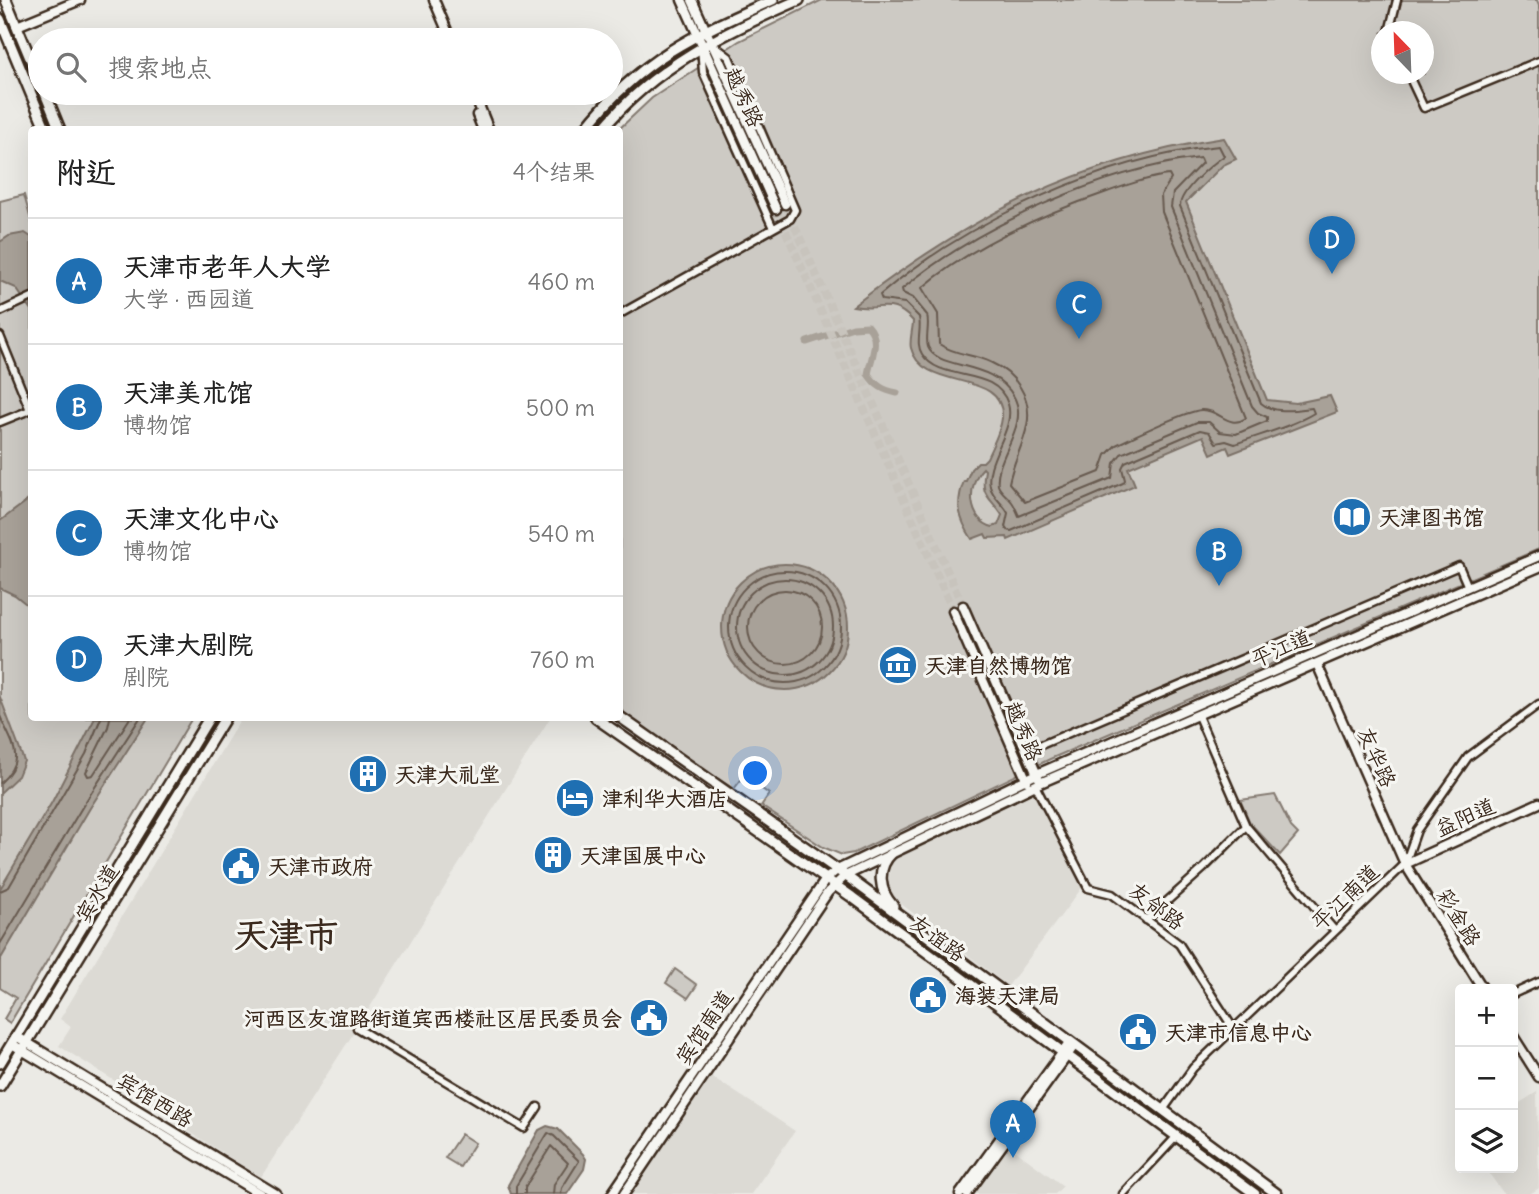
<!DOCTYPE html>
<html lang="zh">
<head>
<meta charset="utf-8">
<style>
	body { margin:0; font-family:Delius,"LXGW WenKai TC",sans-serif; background:#f2f2f2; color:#222 }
	.controls { position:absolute; right:21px; bottom:21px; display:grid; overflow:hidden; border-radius:7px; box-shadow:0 7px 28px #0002 }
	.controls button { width:63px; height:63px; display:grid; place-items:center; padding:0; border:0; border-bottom:2px solid #e0e0e0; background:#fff; color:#222; font:35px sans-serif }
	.compass { position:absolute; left:1371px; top:21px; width:63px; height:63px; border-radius:50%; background:#fff; box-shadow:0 7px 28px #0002; rotate:337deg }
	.you { position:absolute; left:756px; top:774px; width:24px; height:24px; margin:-18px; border:5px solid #fff; border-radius:50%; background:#1a73e8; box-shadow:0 0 0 10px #1a73e833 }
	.badge { display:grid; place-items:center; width:46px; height:46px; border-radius:50%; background:#1f6fb2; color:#fff; font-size:23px; font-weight:700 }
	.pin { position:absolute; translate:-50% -58px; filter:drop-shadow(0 2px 4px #0008) }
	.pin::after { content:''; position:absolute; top:37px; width:24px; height:21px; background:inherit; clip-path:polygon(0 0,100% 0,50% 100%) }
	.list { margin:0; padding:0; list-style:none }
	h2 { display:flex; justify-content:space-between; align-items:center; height:91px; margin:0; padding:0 28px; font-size:30px }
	h2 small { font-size:23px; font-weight:400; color:#767676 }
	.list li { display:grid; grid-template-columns:46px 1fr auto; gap:21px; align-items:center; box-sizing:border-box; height:126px; padding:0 28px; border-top:2px solid #e0e0e0 }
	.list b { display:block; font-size:26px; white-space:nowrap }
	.list p { margin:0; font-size:23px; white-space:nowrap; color:#767676 }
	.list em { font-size:23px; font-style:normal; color:#767676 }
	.icon { flex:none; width:38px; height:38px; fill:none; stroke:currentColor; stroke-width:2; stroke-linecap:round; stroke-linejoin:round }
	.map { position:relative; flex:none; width:1539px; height:1194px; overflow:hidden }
	.search { position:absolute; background:#fff; box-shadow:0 7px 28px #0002; left:28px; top:28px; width:595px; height:77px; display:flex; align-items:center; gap:18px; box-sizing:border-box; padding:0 24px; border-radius:38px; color:#767676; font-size:26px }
	.panel { position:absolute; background:#fff; box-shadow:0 7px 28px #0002; left:28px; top:126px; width:595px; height:595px; border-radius:7px }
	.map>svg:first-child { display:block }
	.built { fill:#dcdad4 }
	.green { fill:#cdcac4; stroke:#847a71; stroke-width:2; fill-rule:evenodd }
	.water { fill:#a8a198; stroke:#7c7167; stroke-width:2; fill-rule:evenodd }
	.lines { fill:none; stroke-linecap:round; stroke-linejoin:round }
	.shore { stroke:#675a4f; stroke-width:2 }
	.canal { stroke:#a8a198; stroke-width:7 }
	.secondary-tunnel { stroke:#c8c4bd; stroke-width:8; stroke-dasharray:8 4; stroke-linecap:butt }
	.street-casing { stroke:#3b2a1e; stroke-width:11 }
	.secondary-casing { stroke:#3b2a1e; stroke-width:13 }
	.primary-casing { stroke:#3b2a1e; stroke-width:14 }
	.street { stroke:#f6f6f2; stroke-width:6 }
	.secondary { stroke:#f6f6f2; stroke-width:8 }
	.primary { stroke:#f6f6f2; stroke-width:9 }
	.labels { text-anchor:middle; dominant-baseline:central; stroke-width:6; stroke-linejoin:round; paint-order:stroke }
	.street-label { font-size:21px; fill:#3b2a1e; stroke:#f6f6f2 }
	.poi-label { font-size:21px; font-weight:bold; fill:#3b2a1e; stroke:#f6f6f2; text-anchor:start }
	.town-label { font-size:35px; font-weight:bold; fill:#3b2a1e; stroke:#f6f6f2 }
</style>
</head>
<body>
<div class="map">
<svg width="1539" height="1194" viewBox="0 0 1539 1194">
	<rect width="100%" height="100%" fill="#ebeae5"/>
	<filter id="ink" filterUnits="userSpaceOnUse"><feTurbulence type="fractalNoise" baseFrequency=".0143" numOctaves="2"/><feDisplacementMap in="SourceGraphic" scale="14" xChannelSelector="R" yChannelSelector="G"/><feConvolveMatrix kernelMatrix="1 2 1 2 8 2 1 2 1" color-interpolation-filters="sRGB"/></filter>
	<g filter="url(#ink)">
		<path class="built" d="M241,718H550L360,1023L261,1177L169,1119L172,1113L163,1108L161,1110L59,1046L71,1027L60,1019Z
			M1035,793L1084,885L1008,986L887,893L891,861Z
			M709,1075L795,1131L751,1194H629Z
			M1537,1092L1539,1188L1530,1194H1504L1485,1168H1513V1107Z
			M1009,1146L1043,1171L1063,1186L1055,1194H974Z"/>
		<path class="green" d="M822,0H1537L1539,5V549L1050,759L854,853L842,855L823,847L761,806L769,794L744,776L734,789L673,750L620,712L618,130L652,98L739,41ZM1382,32H1424V74H1382Z
			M24,195L32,224V718H192L10,1023L4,1019L16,998L0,988V201Z
			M1275,795L1291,827L1298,834L1280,855L1250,823L1240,800Z
			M675,969L697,985L688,998L666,983Z
			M461,1134L475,1143L460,1167L445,1158Z"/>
		<path class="water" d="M1224,138L1236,159L1223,165L1186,202L1267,400L1296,403L1330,396L1337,412L1230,454L1227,447L1211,454L1203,436L1128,468L1135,485L1008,540L1007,537L987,538L985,534L972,539C959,519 955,504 964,481H966L971,469L978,462H983L987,458C992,446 1001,431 1002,418C1005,368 922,393 911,348C909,341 913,329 913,321C892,297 880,312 853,306C971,216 1076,160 1224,138ZM983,468L985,470C980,497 989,495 1002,515L998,525L993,527C968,521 966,485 983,468Z
			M25,233L31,237V310L16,288L0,281V242L9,236Z
			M31,498V608L15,595L0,588V521Z
			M722 627a63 63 0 1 1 126 0a63 63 0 1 1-126 0Z
			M0,697L24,761L18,776L0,793Z
			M95,718H148L90,808L0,960V889L52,802Z
			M547,1126L558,1129L583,1154L586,1159L584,1169L567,1194H511L508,1185L539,1130Z"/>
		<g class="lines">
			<path class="shore" d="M1219,146L1224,156C1212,164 1180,191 1180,206L1261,403C1274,414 1296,410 1312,408L1314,413C1291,427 1261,434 1235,444L1226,441L1216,443L1209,432L1200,430L1125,462L1122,468L1125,480L1123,483L1011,531L1007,530L1005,527L1008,513C1003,503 992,497 990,486C984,461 1016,429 1008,404C995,365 941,384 922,354C915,343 922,330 919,317L905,303L882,300L880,295C967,221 1105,157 1219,146Z
				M1200,158L1202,163L1173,193L1171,207L1252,406L1258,413L1267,417V421L1236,434L1220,432L1209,422H1197L1121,454L1114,463L1112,478L1019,516C1017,512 1015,506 1012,502C1008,496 1000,492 998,485C994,457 1030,426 1014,397C993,359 938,371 928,347C925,338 930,325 927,315L913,298L903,293L902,289C976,227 1104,169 1200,158Z
				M1169,175L1171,179L1161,195L1162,212L1246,418C1228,430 1220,409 1201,410C1186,411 1132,437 1116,445L1106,455L1100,472L1025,502L1009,483C1013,462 1023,446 1027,426C1033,397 1015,373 990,362C973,354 955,355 939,344L938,314L922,288C974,244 1043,214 1107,192C1127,185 1149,177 1169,175Z
				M729 627a56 56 0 1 1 112 0a56 56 0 1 1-112 0Z
				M737 627a48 48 0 1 1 96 0a48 48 0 1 1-96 0Z
				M748 627a37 37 0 1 1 74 0a37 37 0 1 1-74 0Z
				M0,716C12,744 27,759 0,783
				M110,718L108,727L86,772L88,776L93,775L130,718
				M0,891L9,887L86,754L101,718
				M0,944L84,804L140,718
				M516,1194V1186L548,1133L554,1136L579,1161L562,1188L561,1194
				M525,1194V1187L551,1146L568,1163L554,1184L553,1194"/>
			<path class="canal" d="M807,342L853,327L868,326C881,340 871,357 868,374C876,386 883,390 897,393"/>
			<path class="secondary-tunnel" d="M785,204L963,606
				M776,209L953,611"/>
			<g class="street-casing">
				<path id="street" d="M1389,32L1397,0
					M701,46L703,72L773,228
					M1408,74L1424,108L1539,61
					M0,312L32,297
					M620,314L790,219L795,210L729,57L712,44
					M0,336L30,410L0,422
					M1198,716L1246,826L1335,931
					M1027,751L1459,566L1468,587
					M1035,785L1088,888L1112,894L1179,944L1233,1028
					M1146,920L1204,868L1246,826
					M1513,994L1539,982
					M357,1028L524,1128L538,1107
					M1163,1110L1193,1068L1405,864L1417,830L1468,757L1539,704
					M1123,1194L1177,1136"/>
			</g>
			<g class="secondary-casing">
				<path id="secondary" d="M434,0L451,40
					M682,0L776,209
					M692,0L785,204
					M17,26L80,0
					M474,93L489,130
					M477,115L483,130
					M963,606L1038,777
					M953,611L1027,781
					M1317,664L1405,864L1483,989
					M1405,864L1539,803
					M16,1036L276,1194
					M1513,1036L1539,1077
					M12,1044L260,1194
					M612,1194L826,879L837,870L1037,774L1539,556
					M624,1194L828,892L845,876L1040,783L1539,567
					M960,1194L1070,1042
					M967,1194L1074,1046"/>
			</g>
			<g class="primary-casing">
				<path id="primary" d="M6,0L40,82
					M0,19L46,130
					M45,93L60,130
					M584,130C640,59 693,35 773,0
					M602,130C653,67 727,31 799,0
					M620,717L842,873L1277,1194
					M596,718L852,897L1255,1194
					M892,853C876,868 879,891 893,906
					M0,1063L209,718
					M0,1086L225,718"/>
			</g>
			<use href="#street" class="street"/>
			<use href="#secondary" class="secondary"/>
			<use href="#primary" class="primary"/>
		</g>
	</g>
	<defs>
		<g id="library-disc" transform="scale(2.0125)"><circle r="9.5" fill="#1f6fb2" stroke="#f6f6f2"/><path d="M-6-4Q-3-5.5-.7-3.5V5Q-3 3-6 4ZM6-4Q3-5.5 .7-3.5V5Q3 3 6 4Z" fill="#fff"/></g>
		<g id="museum-disc" transform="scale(2.0125)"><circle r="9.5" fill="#1f6fb2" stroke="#f6f6f2"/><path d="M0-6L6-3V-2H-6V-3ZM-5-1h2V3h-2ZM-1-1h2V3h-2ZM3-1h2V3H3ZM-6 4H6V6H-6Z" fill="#fff"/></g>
		<g id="building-disc" transform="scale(2.0125)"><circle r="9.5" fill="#1f6fb2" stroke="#f6f6f2"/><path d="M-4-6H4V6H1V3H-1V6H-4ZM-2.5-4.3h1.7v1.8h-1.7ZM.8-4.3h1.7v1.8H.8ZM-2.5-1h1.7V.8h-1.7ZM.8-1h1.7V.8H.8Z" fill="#fff"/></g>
		<g id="hotel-disc" transform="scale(2.0125)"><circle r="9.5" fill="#1f6fb2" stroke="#f6f6f2"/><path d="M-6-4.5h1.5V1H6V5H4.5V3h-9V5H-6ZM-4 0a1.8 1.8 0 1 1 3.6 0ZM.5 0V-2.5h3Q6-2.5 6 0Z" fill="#fff"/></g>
		<g id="civic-disc" transform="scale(2.0125)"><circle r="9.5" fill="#1f6fb2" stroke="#f6f6f2"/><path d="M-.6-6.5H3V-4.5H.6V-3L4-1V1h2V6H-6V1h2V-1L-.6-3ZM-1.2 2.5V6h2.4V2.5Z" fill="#fff"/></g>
	</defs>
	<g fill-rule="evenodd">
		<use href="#library-disc" x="1352" y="517"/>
		<use href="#museum-disc" x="898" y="665"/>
		<use href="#building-disc" x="368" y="774"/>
		<use href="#hotel-disc" x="575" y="798"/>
		<use href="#building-disc" x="553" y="855"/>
		<use href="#civic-disc" x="241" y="866"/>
		<use href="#civic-disc" x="928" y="995"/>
		<use href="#civic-disc" x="649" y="1018"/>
		<use href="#civic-disc" x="1138" y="1032"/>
	</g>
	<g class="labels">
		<g class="street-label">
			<text transform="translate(744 97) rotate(65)">越秀路</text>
			<text transform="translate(1281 648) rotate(-23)">平江道</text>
			<text transform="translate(1024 731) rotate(67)">越秀路</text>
			<text transform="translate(1377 757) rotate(66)">友华路</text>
			<text transform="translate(1465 817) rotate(-24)">益阳道</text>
			<text transform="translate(97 893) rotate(-59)">宾水道</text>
			<text transform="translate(1345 897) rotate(-44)">平江南道</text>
			<text transform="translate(1157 906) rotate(37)">友邻路</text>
			<text transform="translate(1459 917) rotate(58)">彩金路</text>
			<text transform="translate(938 938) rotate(36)">友谊路</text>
			<text transform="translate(704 1027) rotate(-56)">宾馆南道</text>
			<text transform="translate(155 1100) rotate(31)">宾馆西路</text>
		</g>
		<g class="poi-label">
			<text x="1379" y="517">天津图书馆</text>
			<text x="925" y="665">天津自然博物馆</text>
			<text x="395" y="774">天津大礼堂</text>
			<text x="602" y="798">津利华大酒店</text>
			<text x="580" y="855">天津国展中心</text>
			<text x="268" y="866">天津市政府</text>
			<text x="955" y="995">海装天津局</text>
			<text x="622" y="1018" text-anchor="end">河西区友谊路街道宾西楼社区居民委员会</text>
			<text x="1165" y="1032">天津市信息中心</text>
		</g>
		<g class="town-label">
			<text x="286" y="934">天津市</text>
		</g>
	</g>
</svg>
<div class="controls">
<button>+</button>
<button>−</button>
<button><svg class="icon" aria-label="layers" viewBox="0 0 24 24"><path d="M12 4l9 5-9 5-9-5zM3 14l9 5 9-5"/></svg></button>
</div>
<svg class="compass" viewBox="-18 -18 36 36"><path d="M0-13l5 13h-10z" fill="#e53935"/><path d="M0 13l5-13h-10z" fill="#767676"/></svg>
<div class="you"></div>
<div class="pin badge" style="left:1013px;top:1158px">A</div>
<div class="pin badge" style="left:1219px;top:586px">B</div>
<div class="pin badge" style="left:1079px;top:339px">C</div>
<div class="pin badge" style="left:1332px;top:274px">D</div>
<div class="search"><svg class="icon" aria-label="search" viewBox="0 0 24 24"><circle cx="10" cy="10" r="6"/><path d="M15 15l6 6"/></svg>搜索地点</div>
<section class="panel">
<h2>附近<small>4个结果</small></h2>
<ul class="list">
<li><span class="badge">A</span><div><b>天津市老年人大学</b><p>大学 · 西园道</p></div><em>460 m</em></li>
<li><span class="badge">B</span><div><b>天津美术馆</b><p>博物馆</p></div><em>500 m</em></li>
<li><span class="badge">C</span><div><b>天津文化中心</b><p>博物馆</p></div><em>540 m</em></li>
<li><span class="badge">D</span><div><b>天津大剧院</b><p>剧院</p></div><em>760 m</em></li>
</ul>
</section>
</div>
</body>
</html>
